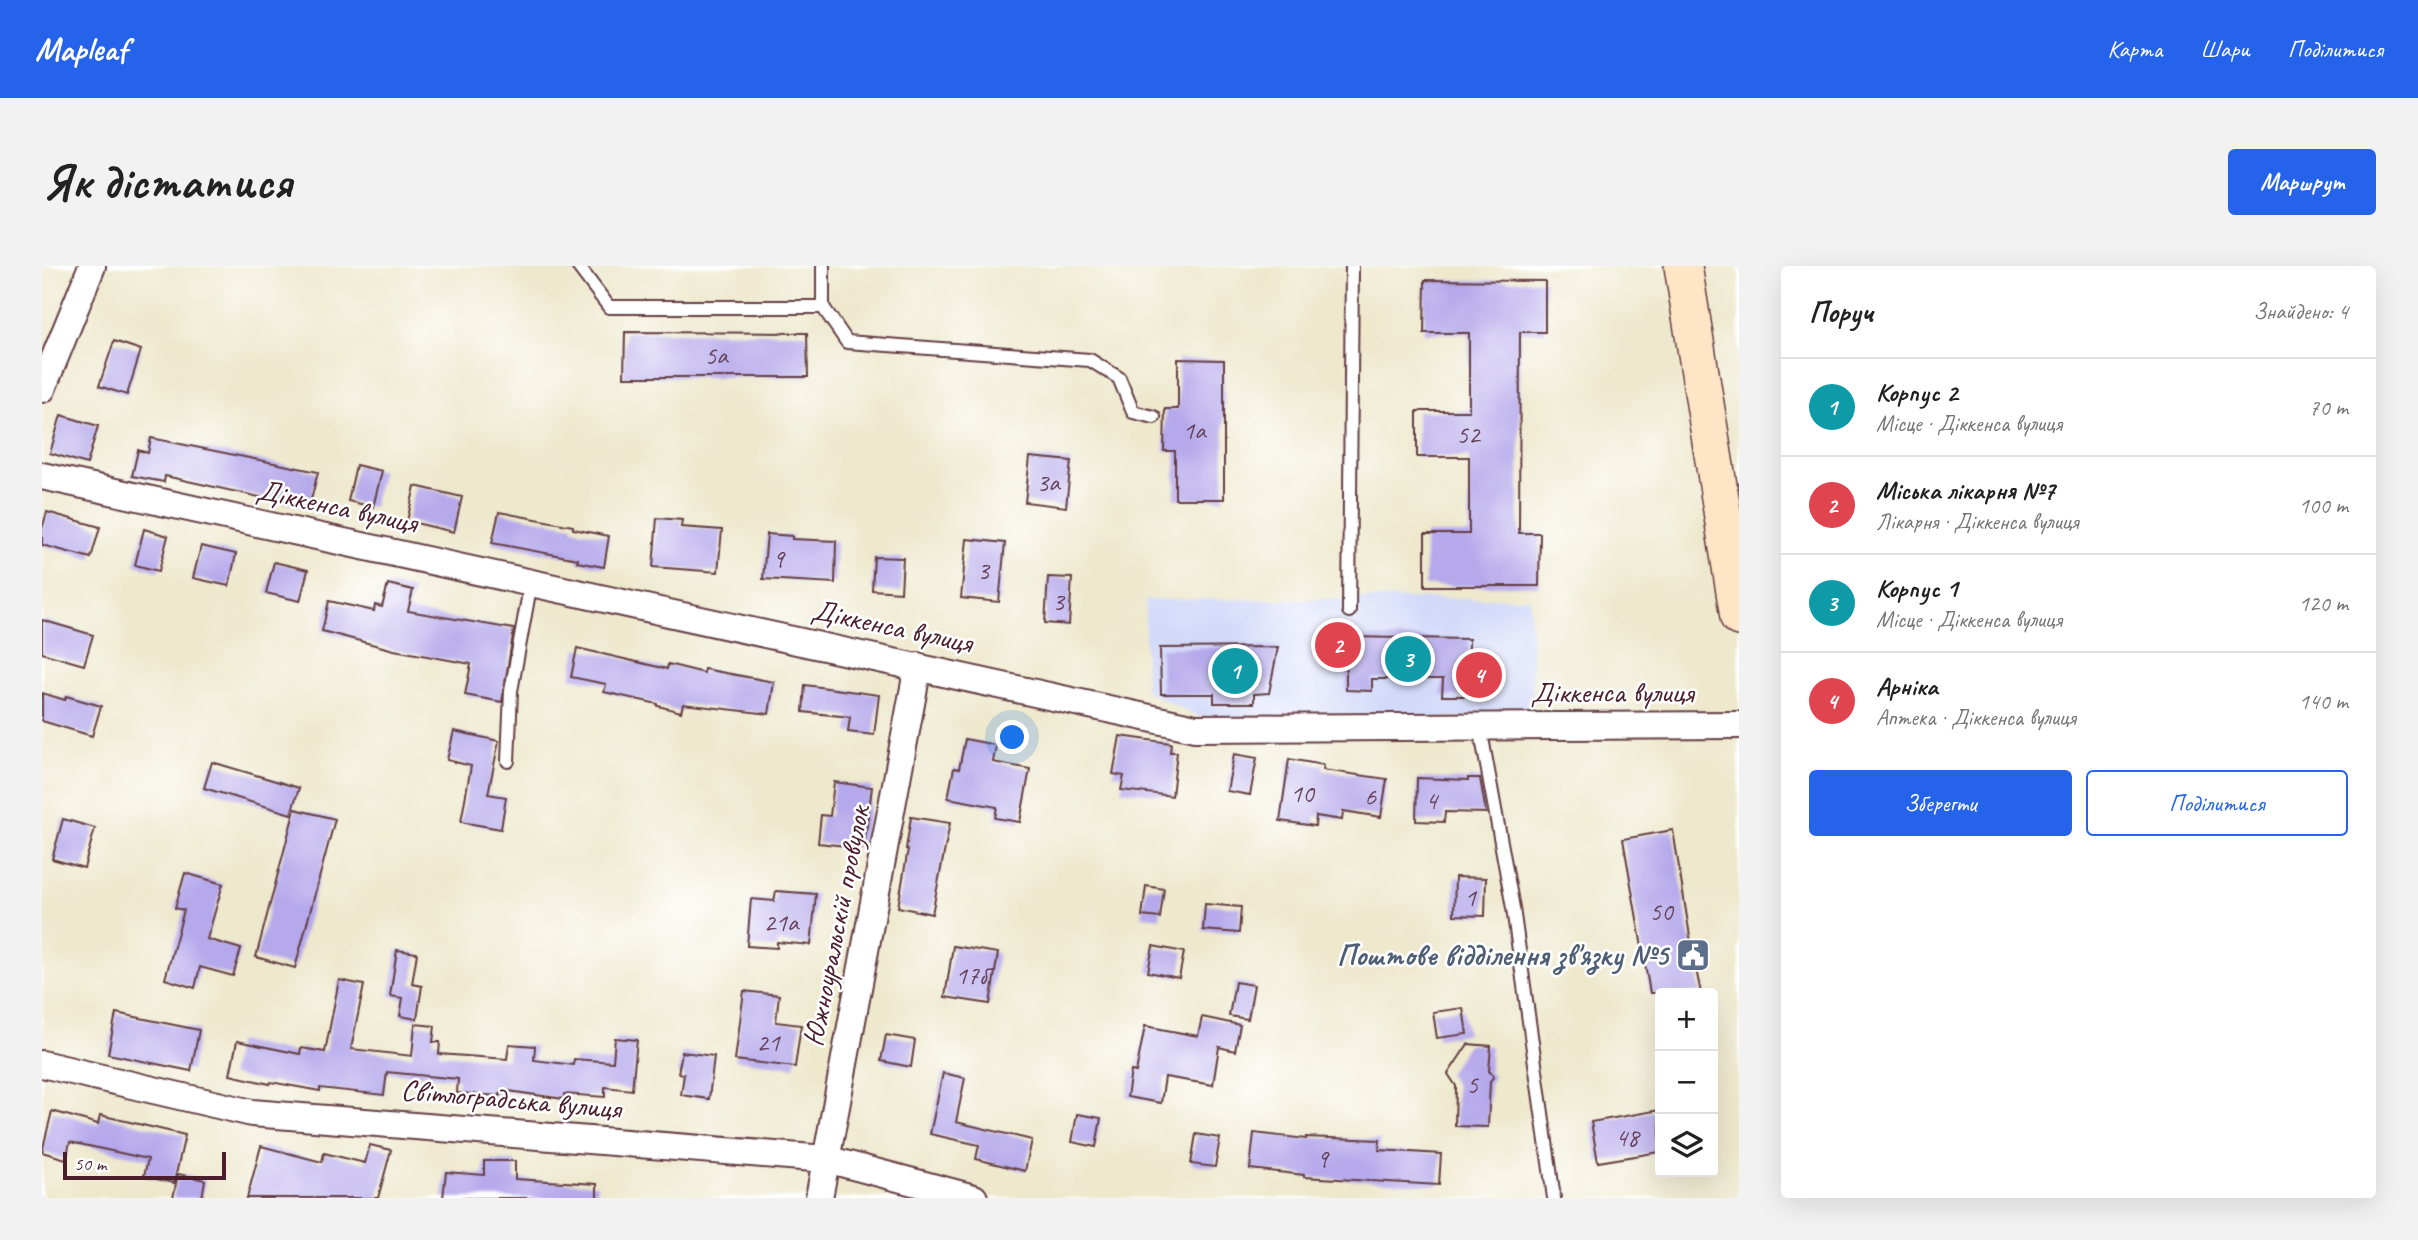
<!DOCTYPE html>
<html lang="uk">
<head>
<meta charset="utf-8">
<style>
  :root { --surface:#fff; --page:#f2f2f2; --text:#222; --muted:#767676; --line:#e0e0e0; --accent:#2563eb }
  body { margin:0; font-family:Caveat,sans-serif; background:var(--page); color:var(--text) }
  .controls { position:absolute; right:21px; bottom:21px; display:grid; overflow:hidden; border-radius:7px; box-shadow:0 7px 28px #0002 }
  .controls button { width:63px; height:63px; display:grid; place-items:center; padding:0; border:0; border-bottom:2px solid var(--line); background:var(--surface); color:var(--text); font:35px sans-serif }
  .scale { position:absolute; left:21px; bottom:18px; width:163px; box-sizing:border-box; padding-left:7px; border:4px solid #4a1f2b; border-top:0; font-size:19px; line-height:24px; white-space:nowrap; color:#4a1f2b; -webkit-text-stroke:5px #fff; paint-order:stroke }
  .you { position:absolute; left:971px; top:472px; width:24px; height:24px; margin:-18px; border:5px solid #fff; border-radius:50%; background:#1a73e8; box-shadow:0 0 0 10px #1a73e833 }
  .badge { display:grid; place-items:center; width:46px; height:46px; border-radius:50%; background:var(--accent); color:#fff; font-size:23px; font-weight:700 }
  .pin { position:absolute; translate:-50% -50%; border:4px solid #fff; box-shadow:0 2px 7px #0006 }
  .list { margin:0; padding:0; list-style:none }
  h2 { display:flex; justify-content:space-between; align-items:center; height:91px; margin:0; padding:0 28px; font-size:30px }
  h2 small { font-size:23px; font-weight:400; color:var(--muted) }
  .list li { display:grid; grid-template-columns:46px 1fr auto; gap:21px; align-items:center; box-sizing:border-box; height:98px; padding:0 28px; border-top:2px solid var(--line) }
  .list b { display:block; font-size:26px; white-space:nowrap }
  .list p { margin:0; font-size:23px; white-space:nowrap; color:var(--muted) }
  .list em { font-size:23px; font-style:normal; color:var(--muted) }
  .actions { display:flex; gap:14px; padding:21px 28px }
  .actions a { flex:1; padding:16px 0; border:2px solid var(--accent); border-radius:7px; text-align:center; font-size:24px; color:var(--accent) }
  .actions .main { background:var(--accent); color:#fff }
  .icon { flex:none; width:38px; height:38px; fill:none; stroke:currentColor; stroke-width:2; stroke-linecap:round; stroke-linejoin:round }
  .map { position:relative; flex:none; width:1697px; height:932px; overflow:hidden; border-radius:7px }
  header { display:flex; align-items:center; gap:42px; box-sizing:border-box; height:98px; padding:0 35px; background:var(--accent); color:#fff }
  header strong { font-size:33px }
  nav { display:flex; gap:38px; margin-inline-start:auto; font-size:24px }
  .intro { display:flex; align-items:center; justify-content:space-between; box-sizing:border-box; height:168px; padding:0 42px }
  h1 { margin:0; font-size:49px }
  .button { padding:18px 32px; border-radius:7px; background:var(--accent); color:#fff; font-size:24px; font-weight:700 }
  main { display:flex; gap:42px; padding:0 42px }
  aside { flex:1; background:var(--surface); border-radius:7px; box-shadow:0 7px 28px #0002 }
  .map>svg:first-child { display:block }
  .built { fill:#d2d9f9 }
  .building { fill:#b5a9eb }
  .lines { fill:none; stroke-linecap:round; stroke-linejoin:round }
  .service-casing { stroke:#633d43; stroke-width:16 }
  .minor-casing { stroke:#633d43; stroke-width:30 }
  .secondary-casing { stroke:#633d43; stroke-width:40 }
  .service { stroke:#fff; stroke-width:12 }
  .minor { stroke:#fff; stroke-width:26 }
  .secondary { stroke:#fde5c5; stroke-width:37 }
  .labels { text-anchor:middle; dominant-baseline:central; stroke-width:5; stroke-linejoin:round; paint-order:stroke }
  .number-label { font-size:26px; fill:#65425b }
  .street-label { font-size:30px; fill:#4a1f2b; stroke:#fff }
  .service-label { font-size:30px; font-weight:bold; fill:#4e5e75; stroke:#fff; text-anchor:end }
</style>
</head>
<body>
<header>
<strong>Mapleaf</strong>
<nav><a>Карта</a><a>Шари</a><a>Поділитися</a></nav>
</header>
<div class="intro"><h1>Як дістатися</h1><a class="button">Маршрут</a></div>
<main>
<div class="map">
<svg width="1697" height="932" viewBox="0 0 1697 932">
  <rect width="100%" height="100%" fill="#fff"/>
  <filter id="ink" filterUnits="userSpaceOnUse"><feTurbulence type="fractalNoise" baseFrequency=".0143" numOctaves="2"/><feDisplacementMap in="SourceGraphic" scale="14" xChannelSelector="R" yChannelSelector="G"/><feConvolveMatrix kernelMatrix="1 2 1 2 8 2 1 2 1" color-interpolation-filters="sRGB"/></filter>
  <filter id="wash" filterUnits="userSpaceOnUse"><feTurbulence type="fractalNoise" baseFrequency=".00686" numOctaves="4" result="noise"/><feDisplacementMap in="SourceGraphic" scale="28" xChannelSelector="R" yChannelSelector="G"/><feGaussianBlur stdDeviation="1.57" result="paint"/><feColorMatrix in="noise" values="0 0 0 0 0 0 0 0 0 0 0 0 0 0 0 0 0 1.4 0 .05"/><feComposite in="paint" operator="in"/></filter>
  <g filter="url(#wash)">
    <rect width="100%" height="100%" fill="#eee8cc"/>
    <path class="built" d="M 1488,332 L 1492,452 L 1156,451 L 1103,424 L 1103,334 Z"/>
    <g id="blocks">
      <path class="building" d="M 1383,14 L 1503,15 L 1503,66 L 1478,66 L 1477,267 L 1498,267 L 1497,320 L 1383,320 L 1383,268 L 1427,268 L 1427,191 L 1375,191 L 1375,145 L 1427,145 L 1427,67 L 1382,67 Z
        M 583,66 L 765,67 L 766,111 L 582,111 Z
        M 72,75 L 99,84 L 85,129 L 57,120 Z
        M 1136,93 L 1182,94 L 1182,233 L 1133,233 L 1133,185 L 1122,185 L 1123,143 L 1136,143 Z
        M 19,149 L 56,160 L 45,198 L 8,187 Z
        M 109,172 L 276,206 L 267,242 L 123,210 L 122,216 L 90,210 L 96,184 L 106,187 Z
        M 988,191 L 1029,195 L 1024,241 L 983,236 Z
        M 314,199 L 340,205 L 331,241 L 306,235 Z
        M 373,220 L 420,231 L 412,266 L 365,255 Z
        M 5,246 L 58,261 L 49,292 L 0,279 L 0,263 Z
        M 457,246 L 531,260 L 531,263 L 567,270 L 562,301 L 535,296 L 536,293 L 450,277 Z
        M 615,252 L 640,254 L 639,261 L 680,264 L 676,306 L 611,301 Z
        M 102,263 L 126,270 L 117,305 L 93,299 Z
        M 725,268 L 750,270 L 750,273 L 794,275 L 793,317 L 721,313 Z
        M 925,273 L 963,277 L 957,336 L 919,332 Z
        M 159,280 L 194,288 L 187,320 L 151,312 Z
        M 832,291 L 861,292 L 859,326 L 830,324 Z
        M 232,296 L 266,304 L 258,335 L 224,327 Z
        M 1006,311 L 1030,312 L 1027,359 L 1003,357 Z
        M 346,318 L 371,324 L 366,345 L 472,363 L 460,436 L 423,429 L 429,398 L 352,384 L 280,365 L 287,335 L 332,345 L 333,339 L 340,341 Z
        M 0,354 L 51,369 L 42,399 L 0,387 Z
        M 1304,371 L 1427,373 L 1427,430 L 1400,430 L 1401,413 L 1330,413 L 1330,425 L 1304,424 Z
        M 1236,381 L 1227,427 L 1212,428 L 1212,437 L 1172,437 L 1172,428 L 1119,428 L 1118,382 Z
        M 535,382 L 625,403 L 626,398 L 662,407 L 662,403 L 732,416 L 727,448 L 641,438 L 639,446 L 616,440 L 616,438 L 562,426 L 564,418 L 529,411 Z
        M 763,419 L 837,429 L 832,469 L 806,466 L 808,451 L 761,446 Z
        M 0,427 L 23,434 L 24,430 L 59,440 L 50,470 L 0,455 Z
        M 412,465 L 457,475 L 446,528 L 464,531 L 459,563 L 419,556 L 429,500 L 405,494 Z
        M 1078,470 L 1129,477 L 1128,486 L 1135,486 L 1130,530 L 1079,524 L 1082,510 L 1071,508 Z
        M 923,473 L 954,479 L 951,496 L 988,503 L 978,556 L 953,552 L 955,541 L 906,532 L 912,502 L 917,503 Z
        M 1192,488 L 1215,492 L 1208,529 L 1185,525 Z
        M 1247,493 L 1282,499 L 1281,504 L 1345,513 L 1339,551 L 1301,545 L 1300,554 L 1274,550 L 1273,560 L 1238,555 Z
        M 170,496 L 257,522 L 249,548 L 162,522 Z
        M 1375,512 L 1426,514 L 1426,512 L 1438,512 L 1444,547 L 1403,546 L 1402,556 L 1374,555 Z
        M 792,516 L 830,521 L 822,582 L 776,577 L 779,549 L 788,550 Z
        M 253,543 L 293,553 L 253,702 L 214,691 Z
        M 869,551 L 908,557 L 890,648 L 856,641 L 866,583 L 864,583 Z
        M 21,553 L 53,562 L 42,602 L 10,593 Z
        M 1631,564 L 1651,689 L 1659,727 L 1608,727 L 1581,573 Z
        M 143,607 L 181,618 L 165,673 L 199,683 L 191,710 L 158,701 L 153,722 L 123,713 L 142,644 L 133,642 Z
        M 1413,611 L 1444,612 L 1443,650 L 1412,649 Z
        M 1104,620 L 1122,623 L 1118,652 L 1100,650 Z
        M 734,625 L 774,628 L 769,679 L 735,676 L 735,682 L 705,680 L 709,633 L 732,635 Z
        M 1163,638 L 1199,641 L 1197,667 L 1161,664 Z
        M 911,680 L 956,687 L 948,738 L 903,731 Z
        M 1111,680 L 1142,686 L 1137,712 L 1106,706 Z
        M 355,684 L 375,687 L 370,718 L 380,720 L 375,753 L 358,750 L 361,732 L 348,730 Z
        M 297,714 L 322,719 L 309,783 L 370,790 L 373,758 L 393,760 L 391,776 L 398,776 L 397,788 L 465,793 L 467,778 L 493,780 L 492,794 L 531,799 L 532,793 L 571,796 L 573,772 L 595,774 L 590,824 L 563,821 L 563,831 L 522,828 L 522,833 L 459,824 L 458,830 L 415,827 L 416,813 L 345,806 L 342,829 L 278,822 L 278,825 L 229,816 L 228,818 L 188,809 L 195,775 L 258,788 L 259,782 L 283,786 Z
        M 1193,716 L 1212,719 L 1206,753 L 1187,750 Z
        M 702,725 L 737,729 L 734,756 L 759,759 L 753,801 L 693,794 Z
        M 1421,742 L 1425,768 L 1395,772 L 1391,746 Z
        M 74,747 L 157,764 L 149,805 L 66,788 Z
        M 1160,751 L 1198,759 L 1193,785 L 1177,781 L 1171,819 L 1123,811 L 1119,837 L 1085,831 L 1089,805 L 1094,806 L 1103,760 L 1156,770 Z
        M 844,769 L 873,774 L 869,801 L 839,795 Z
        M 1426,778 L 1449,780 L 1447,805 L 1452,810 L 1448,815 L 1446,861 L 1413,860 L 1414,820 L 1406,808 Z
        M 640,786 L 672,790 L 667,833 L 639,829 L 642,808 L 636,807 Z
        M 901,807 L 923,812 L 914,856 L 990,874 L 983,905 L 934,893 L 937,879 L 888,868 Z
        M 1618,844 L 1618,886 L 1556,896 L 1549,856 Z
        M 10,845 L 56,858 L 58,849 L 143,869 L 132,917 L 102,910 L 106,893 L 28,876 L 24,893 L 0,886 Z
        M 1035,848 L 1059,852 L 1054,881 L 1030,876 Z
        M 1212,867 L 1264,873 L 1264,871 L 1338,874 L 1337,884 L 1399,888 L 1397,919 L 1262,911 L 1262,909 L 1208,903 Z
        M 1154,868 L 1178,872 L 1173,901 L 1149,898 Z
        M 328,879 L 349,884 L 336,932 L 205,932 L 219,880 L 280,896 L 282,887 L 323,897 Z
        M 442,895 L 473,895 L 473,913 L 555,918 L 555,932 L 401,932 L 404,906 L 442,909 Z
        M 136,908 L 163,914 L 160,932 L 131,932 Z"/>
    </g>
  </g>
  <g filter="url(#ink)">
    <use href="#blocks" fill-opacity="0" stroke="#633d43" stroke-width="2"/>
    <g class="lines">
      <g class="service-casing">
        <path id="service" d="M 536,0 L 567,41 L 781,41
          M 781,0 L 781,41 L 805,76 L 1048,94 L 1077,112 L 1091,146 L 1112,151
          M 1307,345 L 1310,0
          M 1438,461 L 1471,642 L 1512,932
          M 466,495 L 469,425 L 489,316"/>
      </g>
      <g class="minor-casing">
        <path id="minor" d="M 0,123 L 50,0
          M 0,210 L 1153,462 L 1697,459
          M 0,798 L 210,847 L 784,893 L 932,932
          M 777,932 L 876,400"/>
      </g>
      <g class="secondary-casing">
        <path id="secondary" d="M 1641,0 L 1697,351"/>
      </g>
      <use href="#service" class="service"/>
      <use href="#minor" class="minor"/>
      <use href="#secondary" class="secondary"/>
    </g>
  </g>
  <defs>
    <g id="civic-square" transform="scale(1.75)"><rect x="-9" y="-9" width="18" height="18" rx="4" fill="#5c6f8a" stroke="#fff"/><path d="M-.6-6.5H3V-4.5H.6V-3L4-1V1h2V6H-6V1h2V-1L-.6-3ZM-1.2 2.5V6h2.4V2.5Z" fill="#fff"/></g>
  </defs>
  <g fill-rule="evenodd">
    <use href="#civic-square" x="1651" y="689"/>
  </g>
  <g class="labels">
    <g class="number-label">
      <text x="674" y="89">5а</text>
      <text x="1152" y="164">1а</text>
      <text x="1426" y="168">52</text>
      <text x="1006" y="216">3а</text>
      <text x="736" y="292">9</text>
      <text x="941" y="304">3</text>
      <text x="1016" y="335">3</text>
      <text x="1260" y="527">10</text>
      <text x="1328" y="530">6</text>
      <text x="1389" y="534">4</text>
      <text x="1428" y="631">1</text>
      <text x="1619" y="645">50</text>
      <text x="739" y="656">21а</text>
      <text x="929" y="709">17б</text>
      <text x="726" y="776">21</text>
      <text x="1430" y="818">5</text>
      <text x="1585" y="871">48</text>
      <text x="1280" y="892">9</text>
    </g>
    <g class="street-label">
      <text transform="translate(295 240) rotate(12)">Діккенса вулиця</text>
      <text transform="translate(850 360) rotate(12)">Діккенса вулиця</text>
      <text x="1570" y="426">Діккенса вулиця</text>
      <text transform="translate(794 660) rotate(-79)">Южноуральскій провулок</text>
      <text transform="translate(469 833) rotate(5)">Світлоградська вулиця</text>
    </g>
    <g class="service-label">
      <text x="1626" y="689">Поштове відділення зв'язку №5</text>
    </g>
  </g>
</svg>
<div class="controls">
<button>+</button>
<button>−</button>
<button><svg class="icon" aria-label="layers" viewBox="0 0 24 24"><path d="M12 4l9 5-9 5-9-5zM3 14l9 5 9-5"/></svg></button>
</div>
<div class="scale">50 m</div>
<div class="you"></div>
<div class="pin badge" style="left:1193px;top:405px;background:#0f9aa8">1</div>
<div class="pin badge" style="left:1296px;top:379px;background:#e0444e">2</div>
<div class="pin badge" style="left:1366px;top:393px;background:#0f9aa8">3</div>
<div class="pin badge" style="left:1437px;top:409px;background:#e0444e">4</div>
</div>
<aside>
<h2>Поруч<small>Знайдено: 4</small></h2>
<ul class="list">
<li><span class="badge" style="background:#0f9aa8">1</span><div><b>Корпус 2</b><p>Місце · Діккенса вулиця</p></div><em>70 m</em></li>
<li><span class="badge" style="background:#e0444e">2</span><div><b>Міська лікарня №7</b><p>Лікарня · Діккенса вулиця</p></div><em>100 m</em></li>
<li><span class="badge" style="background:#0f9aa8">3</span><div><b>Корпус 1</b><p>Місце · Діккенса вулиця</p></div><em>120 m</em></li>
<li><span class="badge" style="background:#e0444e">4</span><div><b>Арніка</b><p>Аптека · Діккенса вулиця</p></div><em>140 m</em></li>
</ul>
<div class="actions"><a class="main">Зберегти</a><a>Поділитися</a></div>
</aside>
</main>
</body>
</html>
